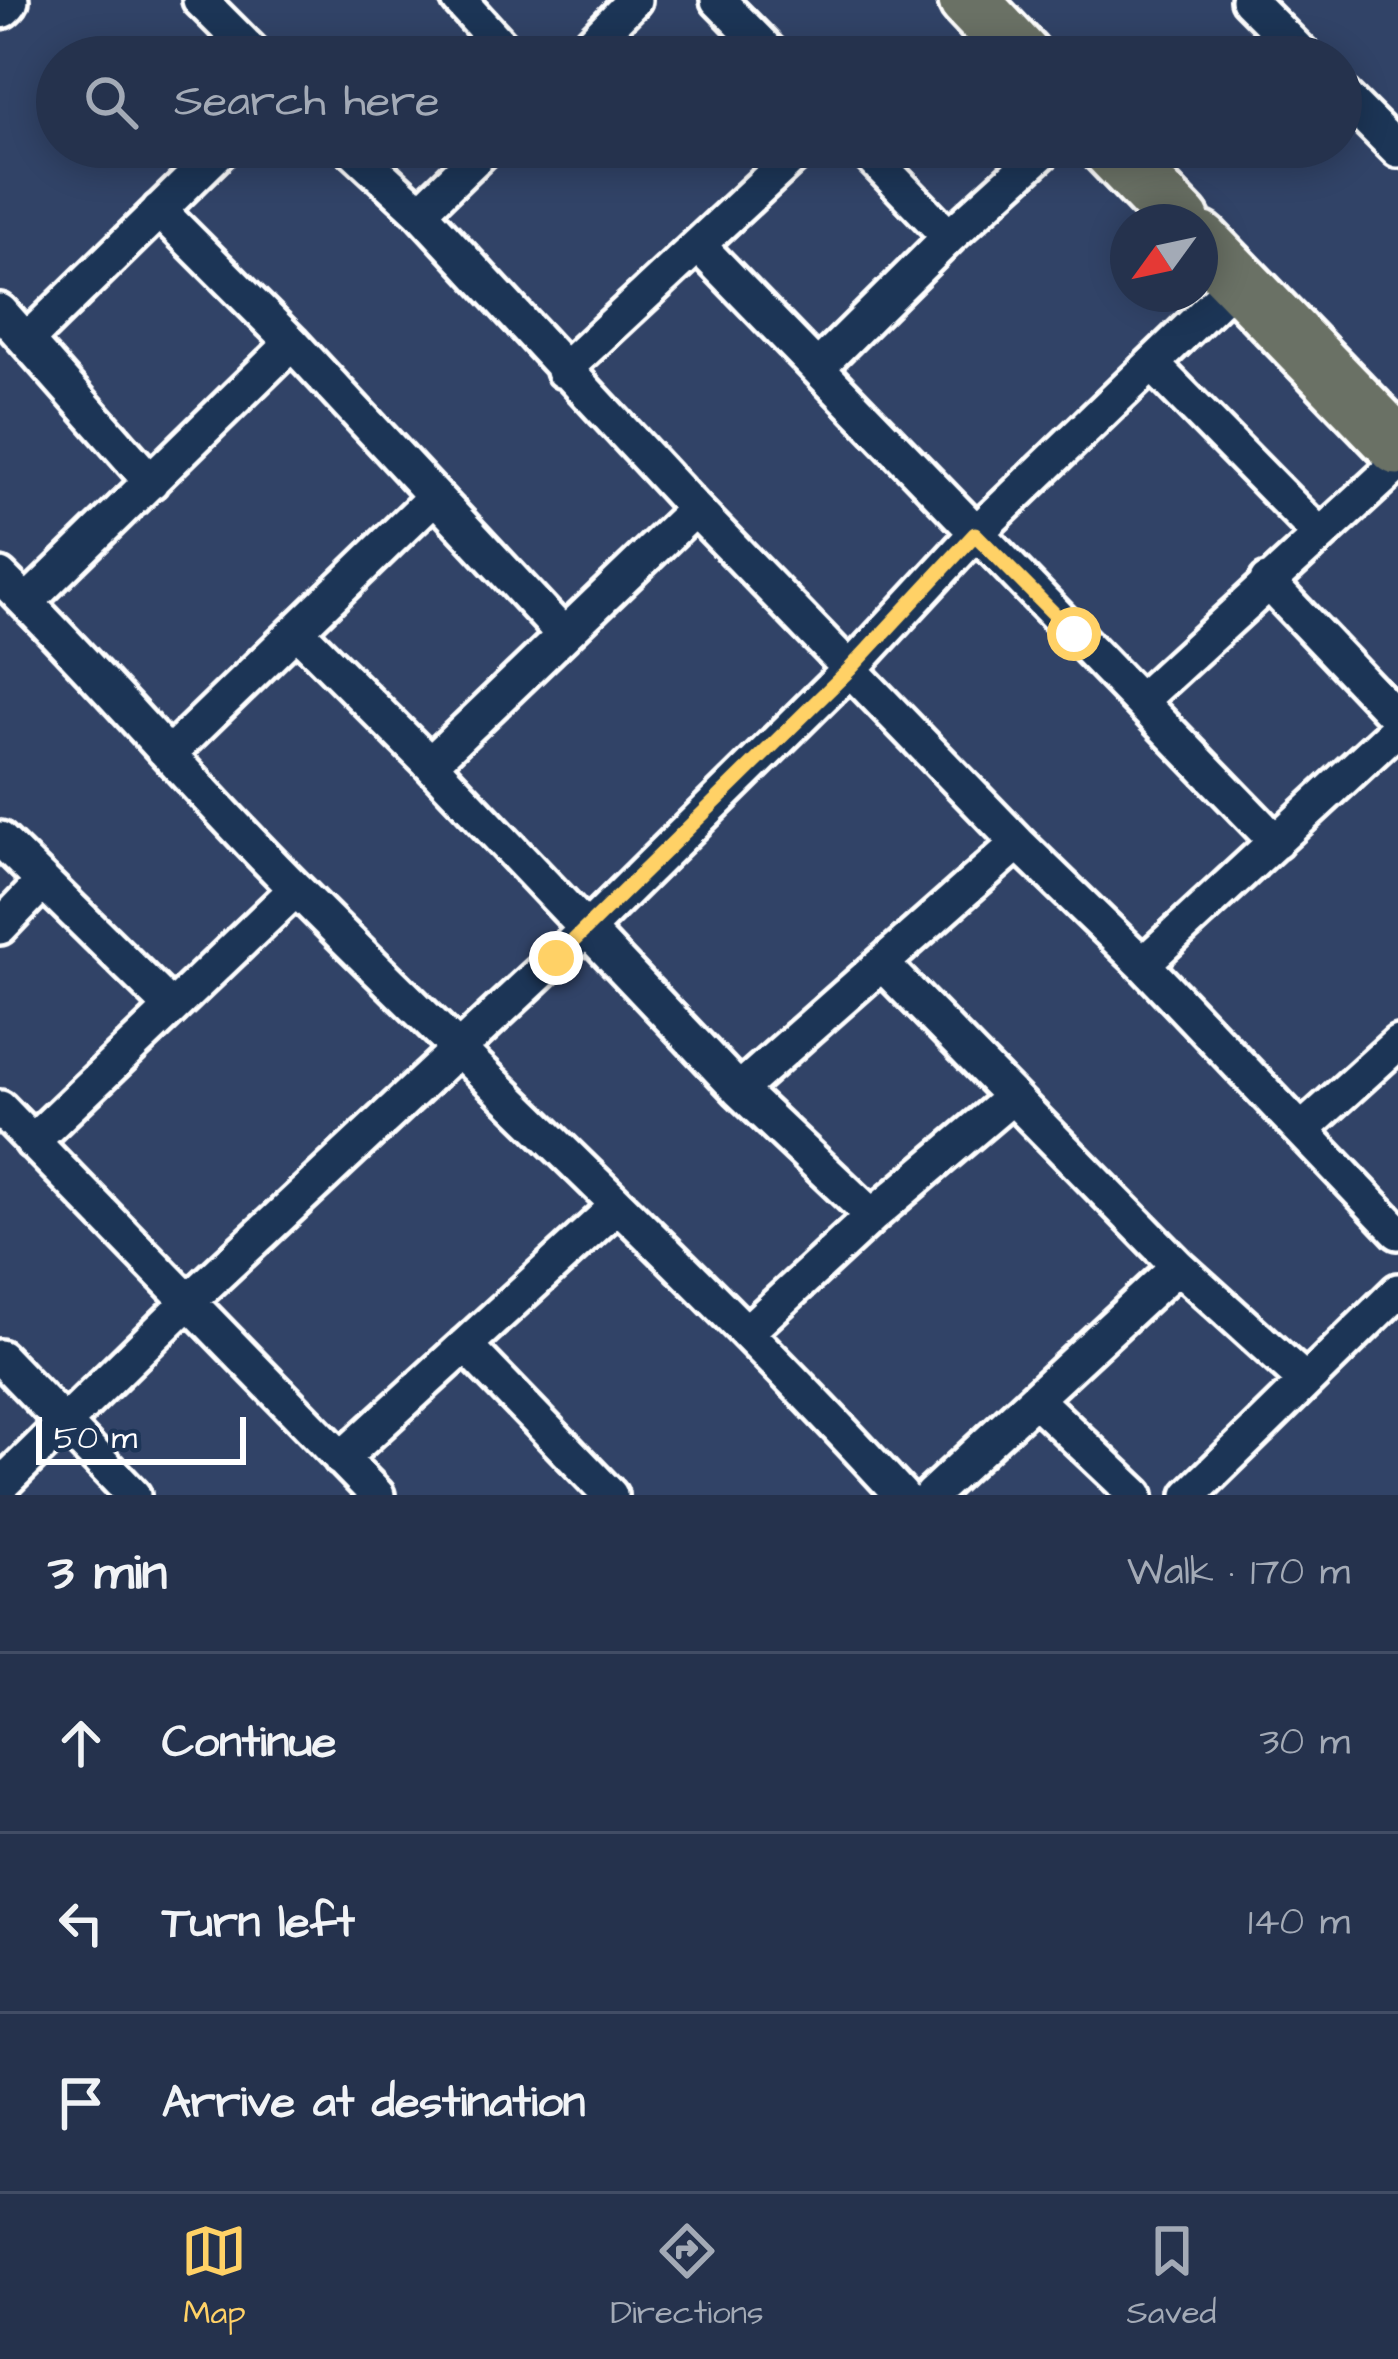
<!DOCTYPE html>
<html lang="en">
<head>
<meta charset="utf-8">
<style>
  :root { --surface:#25324d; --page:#313e57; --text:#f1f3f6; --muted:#a3aab6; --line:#424d65; --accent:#ffd166 }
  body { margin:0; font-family:"Architects Daughter",sans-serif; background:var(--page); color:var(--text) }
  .compass { position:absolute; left:1110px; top:204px; width:108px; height:108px; border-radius:50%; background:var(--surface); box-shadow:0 6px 30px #0003; rotate:237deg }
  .scale { position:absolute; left:36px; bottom:30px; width:210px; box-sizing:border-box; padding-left:12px; border:6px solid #fff; border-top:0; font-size:33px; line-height:42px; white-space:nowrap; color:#fff; -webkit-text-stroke:9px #1d3557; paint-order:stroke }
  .stop { position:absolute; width:36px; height:36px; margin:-27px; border:9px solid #ffd166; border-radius:50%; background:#fff }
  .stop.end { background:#ffd166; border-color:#fff; box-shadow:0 3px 12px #0008 }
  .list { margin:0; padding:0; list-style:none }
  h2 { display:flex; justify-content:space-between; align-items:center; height:156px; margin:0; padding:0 48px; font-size:51px }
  h2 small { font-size:39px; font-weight:400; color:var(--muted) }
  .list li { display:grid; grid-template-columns:78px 1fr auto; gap:36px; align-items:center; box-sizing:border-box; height:180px; padding:0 48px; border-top:3px solid var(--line) }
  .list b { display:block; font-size:45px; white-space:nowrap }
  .list em { font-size:39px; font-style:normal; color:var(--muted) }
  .icon { flex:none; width:66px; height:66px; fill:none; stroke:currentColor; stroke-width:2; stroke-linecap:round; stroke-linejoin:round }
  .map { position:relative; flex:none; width:1398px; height:1495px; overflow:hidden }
  .search { position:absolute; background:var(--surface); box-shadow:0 6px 30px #0003; left:36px; right:36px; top:36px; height:132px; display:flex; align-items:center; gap:30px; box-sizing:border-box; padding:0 42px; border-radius:66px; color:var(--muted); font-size:45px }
  .sheet { height:696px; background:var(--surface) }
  nav { display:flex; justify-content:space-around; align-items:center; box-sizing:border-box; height:168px; border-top:3px solid var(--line); background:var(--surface); font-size:33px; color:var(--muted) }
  nav a { display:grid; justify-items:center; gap:6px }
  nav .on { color:var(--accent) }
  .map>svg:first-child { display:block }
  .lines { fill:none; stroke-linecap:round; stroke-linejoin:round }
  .street-casing { stroke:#fff; stroke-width:42 }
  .secondary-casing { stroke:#fff; stroke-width:54 }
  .highway-casing { stroke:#fff; stroke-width:66 }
  .street { stroke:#1d3557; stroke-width:33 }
  .secondary { stroke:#1d3557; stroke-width:45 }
  .highway { stroke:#6b7165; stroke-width:57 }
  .route { stroke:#ffd166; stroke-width:15 }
</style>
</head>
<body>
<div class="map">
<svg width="1398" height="1495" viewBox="0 0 1398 1495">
  <rect width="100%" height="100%" fill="#314367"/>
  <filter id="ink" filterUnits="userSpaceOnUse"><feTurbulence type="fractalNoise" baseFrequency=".00833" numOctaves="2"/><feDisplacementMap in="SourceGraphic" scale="24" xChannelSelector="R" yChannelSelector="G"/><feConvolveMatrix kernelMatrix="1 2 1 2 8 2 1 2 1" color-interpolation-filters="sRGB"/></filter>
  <g filter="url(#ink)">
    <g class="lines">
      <g class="street-casing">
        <path id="street" d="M 200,0 L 257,57
          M 459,0 L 511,57
          M 718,0 L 774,57
          M 1248,0 L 1305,57
          M 578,57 L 634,0
          M 1341,93 L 1398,150
          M 350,147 L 420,212 L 695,509 L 1018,843 L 1143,964 L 1398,1232
          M 862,147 L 949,237
          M 159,210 L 292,343 L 562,633
          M 420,212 L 487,147
          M 699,246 L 1276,842
          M 0,311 L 151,482
          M 27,340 L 224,147
          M 1152,364 L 1319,534
          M 817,368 L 949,237 L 1048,147
          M 563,371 L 803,147
          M 0,576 C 103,678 196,790 299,892 C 499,1093 709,1285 901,1495
          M 1267,581 L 1398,719
          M 27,602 L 292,343
          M 298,632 L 430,764 L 739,1090 L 872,1216
          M 1140,701 L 1398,464
          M 170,753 L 434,497
          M 430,764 L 695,509
          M 0,839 L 170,1006
          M 0,927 L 43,882
          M 1143,964 L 1398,728
          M 883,965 L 1178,1266 L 1304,1380
          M 739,1090 L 1018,843
          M 0,1108 L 377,1495
          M 1302,1130 L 1398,1043
          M 32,1142 L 296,889
          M 748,1331 L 872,1216 L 1011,1098
          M 465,1345 L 610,1495
          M 0,1357 L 133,1495
          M 1036,1400 L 1136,1495
          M 341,1459 L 616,1207
          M 0,1486 L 189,1301 L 588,928 L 850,669 L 975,534 L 1238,281
          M 931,1495 L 1178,1266
          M 1190,1495 L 1398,1291"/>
      </g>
      <g class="secondary-casing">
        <path id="secondary" d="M 0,5 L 5,0"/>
      </g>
      <g class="highway-casing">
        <path id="highway" d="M 968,0 L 1022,57
          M 1109,147 L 1181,222
          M 1200,241 L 1398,446"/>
      </g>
      <use href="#street" class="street"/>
      <use href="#secondary" class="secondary"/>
      <use href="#highway" class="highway"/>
    </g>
  </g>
  <g class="lines" filter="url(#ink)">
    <path class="route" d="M 556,958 L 850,669 L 975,534 L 1074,634"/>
  </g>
</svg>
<svg class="compass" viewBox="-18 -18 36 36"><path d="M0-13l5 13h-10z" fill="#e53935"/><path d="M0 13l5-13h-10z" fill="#a3aab6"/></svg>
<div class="scale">50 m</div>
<div class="stop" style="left:1074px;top:634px"></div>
<div class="stop end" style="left:556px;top:958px"></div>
<div class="search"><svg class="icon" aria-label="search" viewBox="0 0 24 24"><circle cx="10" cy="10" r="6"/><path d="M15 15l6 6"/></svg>Search here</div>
</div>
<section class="sheet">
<h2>3 min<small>Walk · 170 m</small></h2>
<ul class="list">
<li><svg class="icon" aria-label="ahead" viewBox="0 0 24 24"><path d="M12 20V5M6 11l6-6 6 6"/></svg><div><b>Continue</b></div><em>30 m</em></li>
<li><svg class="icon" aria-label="left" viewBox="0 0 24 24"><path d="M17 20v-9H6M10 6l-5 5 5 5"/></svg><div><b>Turn left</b></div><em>140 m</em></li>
<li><svg class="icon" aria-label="arrive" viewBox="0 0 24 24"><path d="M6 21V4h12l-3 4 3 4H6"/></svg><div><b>Arrive at destination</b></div></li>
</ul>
</section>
<nav>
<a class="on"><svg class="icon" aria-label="map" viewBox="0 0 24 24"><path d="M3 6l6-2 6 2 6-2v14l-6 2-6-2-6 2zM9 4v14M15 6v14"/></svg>Map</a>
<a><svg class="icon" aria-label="directions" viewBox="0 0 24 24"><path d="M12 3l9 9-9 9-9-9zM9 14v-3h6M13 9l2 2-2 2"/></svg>Directions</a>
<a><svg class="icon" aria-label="saved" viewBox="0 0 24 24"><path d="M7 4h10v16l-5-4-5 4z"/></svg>Saved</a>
</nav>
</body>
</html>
